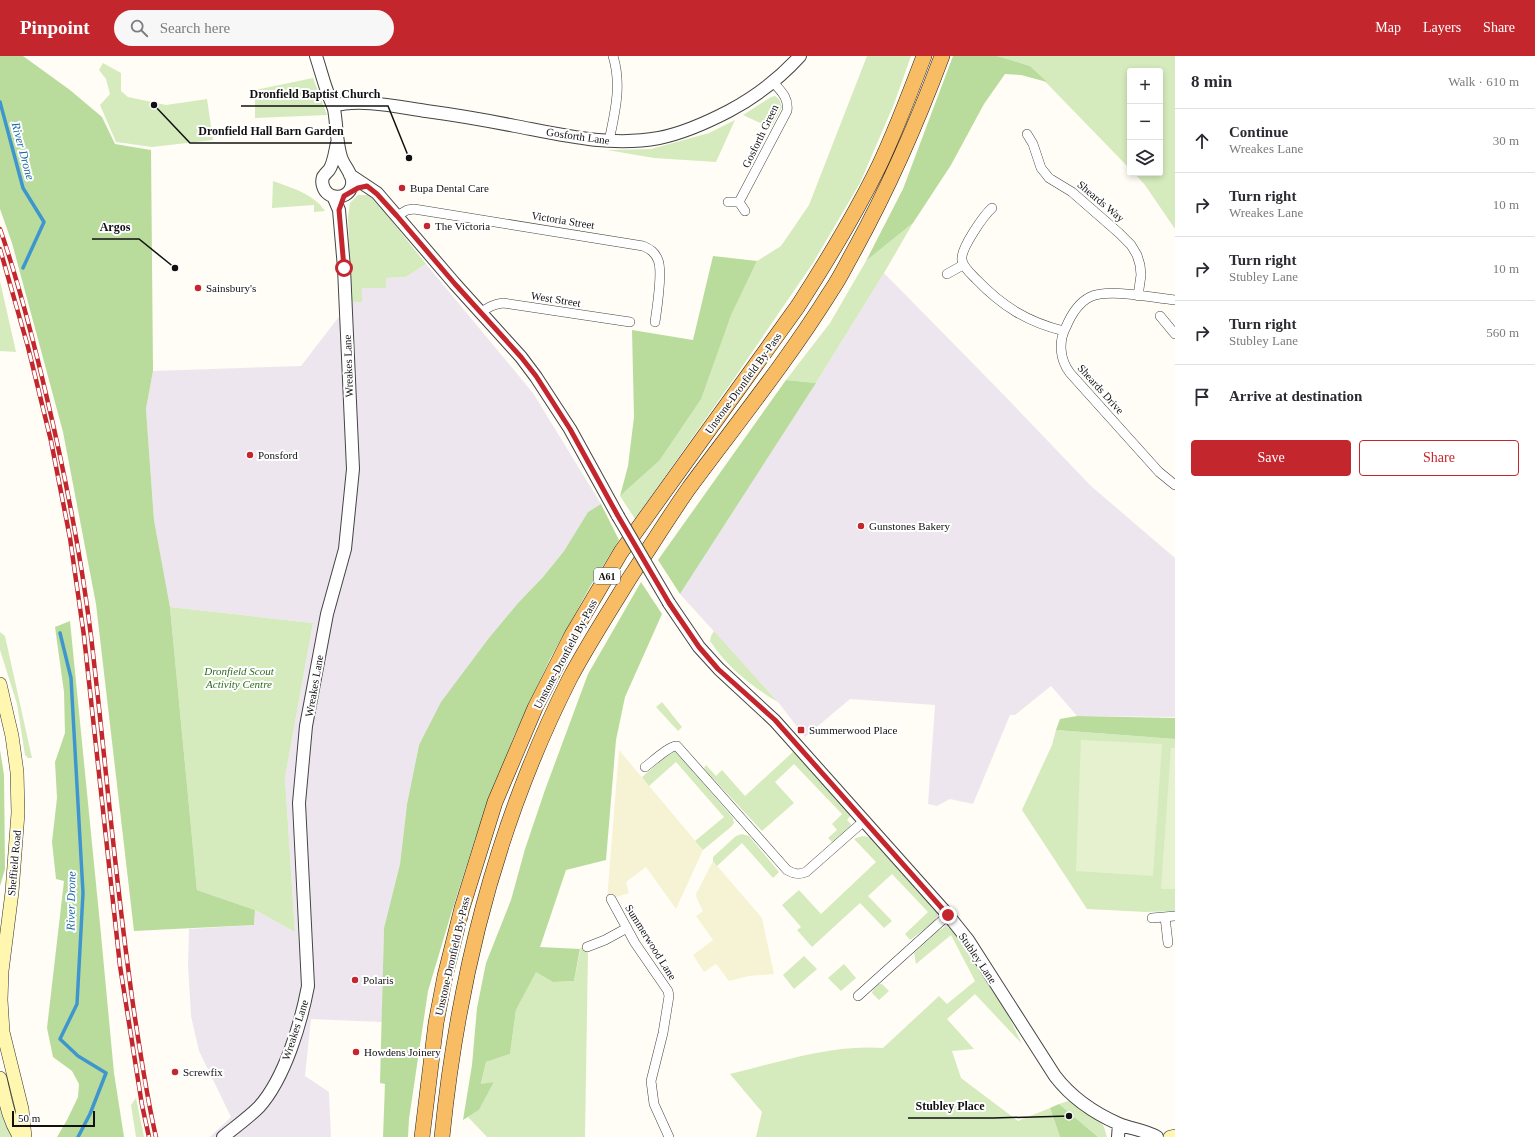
<!DOCTYPE html>
<html lang="en">
<head>
<meta charset="utf-8">
<style>
  :root { --surface:#fff; --page:#f7f7f7; --text:#2b2b33; --muted:#7c7c81; --line:#e1e1e2; --accent:#c4262e }
  body { margin:0; font-family:Georgia,serif; background:var(--page); color:var(--text) }
  .controls { position:absolute; right:12px; top:12px; display:grid; overflow:hidden; border-radius:4px; box-shadow:0 2px 6px #0003 }
  .controls button { width:36px; height:36px; display:grid; place-items:center; padding:0; border:0; border-bottom:1px solid var(--line); background:var(--surface); color:var(--text); font:20px sans-serif }
  .scale { position:absolute; left:12px; bottom:10px; width:83px; box-sizing:border-box; padding-left:4px; border:2px solid #111; border-top:0; font-size:11px; line-height:14px; white-space:nowrap; color:#111; -webkit-text-stroke:3px #fff; paint-order:stroke }
  .stop { position:absolute; width:12px; height:12px; margin:-9px; border:3px solid #c4262e; border-radius:50%; background:#fff }
  .stop.end { background:#c4262e; border-color:#fff; box-shadow:0 1px 4px #0008 }
  .list { margin:0; padding:0; list-style:none }
  h2 { display:flex; justify-content:space-between; align-items:center; height:52px; margin:0; padding:0 16px; font-size:17px }
  h2 small { font-size:13px; font-weight:400; color:var(--muted) }
  .list li { display:grid; grid-template-columns:26px 1fr auto; gap:12px; align-items:center; box-sizing:border-box; height:64px; padding:0 16px; border-top:1px solid var(--line) }
  .list b { display:block; font-size:15px; white-space:nowrap }
  .list p { margin:0; font-size:13px; white-space:nowrap; color:var(--muted) }
  .list em { font-size:13px; font-style:normal; color:var(--muted) }
  .actions { display:flex; gap:8px; padding:12px 16px }
  .actions a { flex:1; padding:9px 0; border:1px solid var(--accent); border-radius:4px; text-align:center; font-size:14px; color:var(--accent) }
  .actions .main { background:var(--accent); color:#fff }
  .icon { flex:none; width:22px; height:22px; fill:none; stroke:currentColor; stroke-width:2; stroke-linecap:round; stroke-linejoin:round }
  .map { position:relative; flex:none; width:1175px; height:1081px; overflow:hidden }
  header { display:flex; align-items:center; gap:24px; box-sizing:border-box; height:56px; padding:0 20px; background:var(--accent); color:#fff }
  header strong { font-size:19px }
  nav { display:flex; gap:22px; margin-inline-start:auto; font-size:14px }
  .search { width:280px; height:36px; background:var(--page); display:flex; align-items:center; gap:10px; box-sizing:border-box; padding:0 14px; border-radius:22px; color:var(--muted); font-size:15px }
  main { display:flex }
  aside { flex:1; background:var(--surface) }
  .map>svg:first-child { display:block }
  .industrial { fill:#eee6ef }
  .farmland { fill:#f6f3d4 }
  .green { fill:#d5ebbd }
  .forest { fill:#b9dc9c }
  .pitch { fill:#e6f2cf }
  .lines { fill:none; stroke-linecap:round; stroke-linejoin:round }
  .stream { stroke:#3f96cf; stroke-width:3.5 }
  .minor-casing { stroke:#444; stroke-width:10 }
  .tertiary-casing { stroke:#444; stroke-width:14 }
  .secondary-casing { stroke:#333; stroke-width:14 }
  .trunk-casing { stroke:#222; stroke-width:16 }
  .minor { stroke:#fff; stroke-width:9 }
  .tertiary { stroke:#fff; stroke-width:12 }
  .secondary { stroke:#fff6b0; stroke-width:13 }
  .trunk { stroke:#f7bc64; stroke-width:15 }
  .rail-casing { stroke:#c4262e; stroke-width:4.5 }
  .rail { stroke:#fff; stroke-width:3; stroke-dasharray:9; stroke-linecap:butt }
  .tertiary-bridge-casing { stroke:#444; stroke-width:14; stroke-linecap:butt }
  .tertiary-bridge { stroke:#fff; stroke-width:12 }
  .route { stroke:#c4262e; stroke-width:5 }
  .poi-dot { fill:#c4262e; stroke:#fff; stroke-width:1.5 }
  .labels { text-anchor:middle; dominant-baseline:central; stroke-width:4; stroke-linejoin:round; paint-order:stroke }
  .shield { fill:#fff; stroke:#585858; stroke-width:1 }
  .shield-label { font-size:10px; font-weight:bold; fill:#111 }
  .street-label { font-size:11px; fill:#111; stroke:#fff }
  .poi-label { font-size:11px; fill:#111; stroke:#fff; text-anchor:start }
  .park-label { font-size:11px; font-style:italic; fill:#2f6b1f; stroke:#fff }
  .water-label { font-size:12px; font-style:italic; fill:#1768a6; stroke:#fff }
  .leader { fill:none; stroke:#111; stroke-width:1.5 }
  .callout-dot { fill:#111; stroke:#fff; stroke-width:1.5 }
  .callout-label { font-size:12px; text-anchor:middle; font-weight:bold; fill:#111; stroke:#fff; stroke-width:4; stroke-linejoin:round; paint-order:stroke }
</style>
</head>
<body>
<header>
<strong>Pinpoint</strong>
<div class="search"><svg class="icon" aria-label="search" viewBox="0 0 24 24"><circle cx="10" cy="10" r="6"/><path d="M15 15l6 6"/></svg>Search here</div>
<nav><a>Map</a><a>Layers</a><a>Share</a></nav>
</header>
<main>
<div class="map">
<svg width="1175" height="1081" viewBox="0 0 1175 1081">
  <rect width="100%" height="100%" fill="#fffdf5"/>
  <path class="industrial" d="M 426,208 L 533,337 L 601,448 L 588,456 L 564,495 L 543,521 L 519,546 L 419,689 L 407,748 L 400,808 L 384,872 L 382,966 L 311,963 L 305,1020 L 329,1036 L 331,1081 L 210,1081 L 231,1061 L 199,995 L 191,960 L 188,909 L 189,873 L 254,869 L 255,854 L 295,876 L 285,722 L 313,567 L 170,551 L 154,464 L 146,353 L 153,315 L 301,310 L 361,232 L 385,232 L 386,222 L 406,221 Z
    M 884,217 L 998,333 L 1091,430 L 1175,502 L 1175,661 L 1077,660 L 1051,630 L 1015,659 L 1010,659 L 973,748 L 950,743 L 937,750 L 928,748 L 935,649 L 850,643 L 805,681 L 778,646 L 680,538 L 816,327 Z"/>
  <path class="farmland" d="M 619,694 L 703,794 L 676,853 L 646,811 L 626,826 L 629,837 L 607,844 Z
    M 713,805 L 762,862 L 774,918 L 749,920 L 729,925 L 716,908 L 704,916 L 693,899 L 713,884 L 696,860 L 703,855 L 697,843 L 696,838 Z"/>
  <path class="green" d="M 867,0 L 911,0 L 894,48 L 860,127 L 813,207 L 733,324 L 635,463 L 620,440 L 659,405 L 757,205 L 781,190 L 809,149 Z
    M 997,0 L 1175,0 L 1175,173 L 1145,129 L 1134,117 L 1160,117 L 1160,15 L 1130,15 L 1130,113 L 1030,10 Z
    M 103,7 L 121,17 L 121,35 L 128,41 L 166,49 L 207,43 L 213,84 L 152,91 L 116,86 L 100,49 L 110,38 L 106,23 L 99,14 Z
    M 313,22 L 327,59 L 255,62 L 255,34 Z
    M 775,40 L 779,43 L 782,51 L 771,72 L 743,59 L 771,41 Z
    M 735,64 L 716,106 L 654,102 L 607,94 L 651,93 L 709,77 Z
    M 273,125 C 292,132 314,138 325,155 L 314,156 L 314,149 L 272,152 Z
    M 358,139 L 368,139 L 376,145 L 426,208 L 406,221 L 386,222 L 386,232 L 362,232 L 362,246 L 351,246 L 348,161 L 350,147 Z
    M 913,167 L 884,217 L 816,327 L 786,324 L 830,267 L 866,205 Z
    M 0,225 L 16,296 L 0,295 Z
    M 170,551 L 313,567 L 285,722 L 295,876 L 255,854 L 197,834 Z
    M 714,575 L 778,646 C 752,631 727,611 710,585 L 711,580 Z
    M 0,576 L 5,580 L 32,702 L 28,702 L 25,699 L 17,648 L 0,594 Z
    M 662,646 L 682,671 L 678,675 L 656,651 Z
    M 1056,674 L 1175,683 L 1175,855 L 1146,856 L 1087,853 L 1022,754 L 1052,689 Z
    M 672,695 L 676,696 L 733,762 L 734,767 L 732,770 L 703,794 L 695,785 L 724,761 L 676,706 L 649,730 L 642,721 Z
    M 794,695 L 851,759 L 847,764 L 851,768 L 850,772 L 832,786 L 828,782 L 837,774 L 832,768 L 842,758 L 794,708 L 775,726 L 794,747 L 762,775 L 707,716 L 704,712 L 706,709 L 716,720 L 722,714 L 745,740 Z
    M 742,778 L 749,780 L 779,816 L 773,822 L 742,787 L 717,810 L 713,805 L 713,801 L 736,780 Z
    M 862,780 L 869,781 L 877,786 L 937,854 L 937,860 L 934,866 L 910,884 L 905,878 L 928,856 L 892,818 L 868,840 L 892,865 L 884,872 L 860,847 L 812,891 L 797,874 L 801,871 L 782,849 L 799,834 L 821,858 L 876,806 L 854,783 Z
    M 945,871 L 952,873 L 1008,959 L 1022,988 L 975,938 L 947,963 L 974,993 L 952,995 L 961,1022 L 1018,1065 L 1050,1052 L 1060,1081 L 756,1081 L 762,1056 L 730,1018 C 780,1006 831,988 883,992 L 939,940 L 947,948 L 975,925 L 951,879 L 916,908 L 914,897 L 939,874 Z
    M 581,891 L 588,895 L 585,1081 L 487,1081 L 468,1061 L 479,1054 L 494,1026 L 481,1029 L 486,1006 L 510,998 L 516,954 L 536,915 L 553,926 L 574,925 Z
    M 804,900 L 817,913 L 794,933 L 783,919 Z
    M 844,908 L 856,922 L 841,935 L 828,922 Z
    M 879,928 L 882,928 L 889,935 L 879,944 L 872,937 L 873,934 Z
    M 0,1041 L 15,1081 L 0,1081 Z
    M 136,1042 L 144,1081 L 136,1081 L 131,1049 Z
    M 1068,1045 L 1101,1066 L 1104,1071 L 1107,1081 L 1098,1081 L 1059,1048 Z"/>
  <path class="forest" d="M 0,0 L 23,0 L 70,34 L 102,61 L 115,88 L 151,94 L 153,315 L 146,353 L 154,464 L 170,551 L 197,834 L 255,854 L 254,869 L 134,875 L 96,548 L 63,376 L 12,187 L 0,153 Z
    M 953,0 L 997,0 L 1030,10 L 1047,26 L 1021,19 L 1005,18 L 984,48 L 951,109 L 913,167 L 866,205 L 903,133 Z
    M 713,200 L 757,205 L 731,259 L 701,343 L 659,405 L 620,440 L 628,410 L 634,361 L 632,274 L 693,284 Z
    M 786,324 L 816,327 L 680,538 L 658,504 Z
    M 601,448 L 619,484 L 591,529 L 550,603 L 514,680 L 476,780 L 451,858 L 428,935 L 409,1063 L 408,1081 L 383,1081 L 385,1028 L 380,1027 L 384,872 L 400,808 L 407,748 L 419,689 L 441,646 L 489,582 L 519,546 L 543,521 L 564,495 L 588,456 Z
    M 641,526 L 662,558 L 625,641 L 616,684 L 606,804 L 566,814 L 540,891 L 580,893 L 574,925 L 553,926 L 536,916 L 516,954 L 510,998 L 486,1006 L 481,1028 L 494,1026 L 479,1054 L 463,1064 L 472,1009 L 477,952 L 486,907 L 511,844 L 525,793 L 545,734 L 588,618 Z
    M 70,565 L 100,868 L 114,1017 L 124,1081 L 57,1081 L 67,1064 L 78,1041 L 79,1028 L 72,1015 L 53,1001 L 47,972 L 64,825 L 56,823 L 52,786 L 57,742 L 55,706 L 65,677 L 64,636 L 55,571 Z
    M 1077,660 L 1175,662 L 1175,683 L 1056,674 L 1060,663 Z
    M 0,694 L 4,719 L 5,813 L 0,830 Z
    M 1059,1048 L 1098,1081 L 1060,1081 L 1050,1052 Z"/>
  <path class="pitch" d="M 1081,684 L 1162,688 L 1153,820 L 1076,815 Z
    M 1171,692 L 1175,692 L 1175,833 L 1161,833 Z"/>
  <g class="lines">
    <path class="stream" d="M 0,46 L 23,132 L 44,166 L 23,212
      M 60,577 L 71,622 L 83,837 L 77,948 L 60,983 L 78,1000 L 106,1017 L 90,1058 L 78,1081"/>
    <g class="minor-casing">
      <path id="minor" d="M 1027,78 L 1033,88 L 1041,112 L 1049,122 L 1072,136 L 1119,177 L 1131,189 L 1137,199 L 1140,209 L 1141,219 L 1138,240
        M 609,85 C 615,56 622,29 613,0
        M 728,146 L 739,146 L 745,155
        M 739,146 L 787,55 C 789,42 781,35 773,26
        M 992,152 C 984,159 960,193 962,204 C 963,211 971,218 976,223 C 1002,250 1027,266 1064,275
        M 397,160 L 407,154 L 414,153 L 643,190 C 650,193 655,196 658,204 C 663,215 657,252 655,266
        M 947,218 L 963,209
        M 1175,244 C 1153,242 1109,232 1090,241 C 1078,247 1071,259 1066,271 C 1058,286 1060,304 1070,317 L 1159,416 L 1175,429
        M 481,256 C 489,251 494,248 503,247 L 630,266
        M 1160,260 L 1175,278
        M 645,711 C 652,706 670,689 677,690 L 787,814 C 794,818 799,819 806,816 L 865,764
        M 611,843 L 635,887 L 668,935 L 669,940 L 663,977 L 651,1025 L 654,1048 L 669,1081
        M 1165,861 L 1168,887
        M 1152,862 L 1175,860
        M 587,891 L 605,884 L 627,872
        M 858,940 L 948,859"/>
    </g>
    <g class="tertiary-casing">
      <path id="tertiary" d="M 316,0 C 320,12 323,24 327,35 C 329,41 332,47 334,53 C 337,69 336,85 341,101 C 344,111 356,121 351,132 C 346,144 327,144 323,130 C 322,127 322,124 323,121 C 325,118 327,116 329,114 C 334,107 335,95 337,87
        M 333,50 C 359,42 399,51 426,55 C 456,59 485,64 515,70 C 562,79 610,91 659,82 C 684,77 706,67 729,55 C 755,41 780,22 800,0
        M 350,119 L 377,137 L 455,228 L 521,301 L 536,321 L 570,373 L 618,460
        M 669,547 L 699,591 L 719,613 L 775,665 L 948,859 L 968,884 L 1055,1020 C 1071,1041 1094,1057 1119,1068 C 1131,1073 1145,1074 1157,1081
        M 223,1081 C 235,1071 248,1062 259,1051 C 285,1022 301,967 308,930 L 299,747 L 306,670 L 327,558 L 345,493 L 353,413 L 344,212 L 339,154 L 333,140
        M 1118,1081 L 1119,1068"/>
    </g>
    <g class="secondary-casing">
      <path id="secondary" d="M 0,628 L 12,680 L 17,716 L 18,757 L 12,836 L 2,915 L 1,944 L 3,976 L 22,1053 L 25,1081
        M 0,1022 C 5,1042 8,1064 20,1081
        M 1170,1081 L 1175,1080"/>
    </g>
    <g class="trunk-casing">
      <path id="trunk" d="M 422,1081 L 436,967 L 445,920 L 462,852 L 495,746 L 535,652 L 572,579 L 621,496 L 798,250 C 827,205 855,159 879,110 C 896,74 910,37 924,0
        M 442,1081 C 458,921 497,766 570,622 C 588,588 609,556 629,523 C 649,493 668,462 689,432 C 737,367 788,304 831,235 C 840,222 847,207 855,193 C 889,131 917,67 942,0"/>
    </g>
    <use href="#minor" class="minor"/>
    <use href="#tertiary" class="tertiary"/>
    <use href="#secondary" class="secondary"/>
    <use href="#trunk" class="trunk"/>
    <g class="rail-casing">
      <path id="rail" d="M 0,173 C 19,227 33,283 46,338 C 65,418 81,499 91,580 C 106,707 116,835 135,962 C 141,1002 147,1042 156,1081
        M 0,193 L 28,291 L 51,385 L 70,482 L 84,580 L 120,910 L 142,1049 L 149,1081"/>
    </g>
    <use href="#rail" class="rail"/>
    <g class="tertiary-bridge-casing">
      <path id="tertiary-bridge" d="M 618,460 L 669,547"/>
    </g>
    <use href="#tertiary-bridge" class="tertiary-bridge"/>
  </g>
  <g class="lines">
    <path class="route" d="M 344,212 L 339,154 L 344,140 L 358,132 L 367,130 L 377,138 L 397,160 L 455,228 L 521,301 L 536,320 L 570,373 L 618,460 L 669,547 L 699,591 L 718,613 L 775,664 L 948,859"/>
  </g>
  <g class="poi-dot">
    <circle cx="402" cy="132" r="4"/>
    <circle cx="427" cy="170" r="4"/>
    <circle cx="198" cy="232" r="4"/>
    <circle cx="250" cy="399" r="4"/>
    <circle cx="861" cy="470" r="4"/>
    <rect x="797" y="670" width="8" height="8" rx="2"/>
    <circle cx="355" cy="924" r="4"/>
    <circle cx="356" cy="996" r="4"/>
    <circle cx="175" cy="1016" r="4"/>
  </g>
  <g class="labels">
    <rect class="shield" x="594" y="512" width="26" height="16" rx="3"/>
    <g class="shield-label">
      <text x="607" y="520">A61</text>
    </g>
    <g class="street-label">
      <text transform="translate(578 80) rotate(8)">Gosforth Lane</text>
      <text transform="translate(760 80) rotate(-64)">Gosforth Green</text>
      <text transform="translate(1101 145) rotate(40)">Sheards Way</text>
      <text transform="translate(563 164) rotate(9)">Victoria Street</text>
      <text transform="translate(556 243) rotate(9)">West Street</text>
      <text transform="translate(348 310) rotate(-92)">Wreakes Lane</text>
      <text transform="translate(743 327) rotate(-54)">Unstone-Dronfield By-Pass</text>
      <text transform="translate(1101 333) rotate(48)">Sheards Drive</text>
      <text transform="translate(565 598) rotate(-62)">Unstone-Dronfield By-Pass</text>
      <text transform="translate(314 630) rotate(-80)">Wreakes Lane</text>
      <text transform="translate(14 807) rotate(-85)">Sheffield Road</text>
      <text transform="translate(651 886) rotate(58)">Summerwood Lane</text>
      <text transform="translate(452 900) rotate(-77)">Unstone-Dronfield By-Pass</text>
      <text transform="translate(978 902) rotate(56)">Stubley Lane</text>
      <text transform="translate(295 974) rotate(-72)">Wreakes Lane</text>
    </g>
    <g class="poi-label">
      <text x="410" y="132">Bupa Dental Care</text>
      <text x="435" y="170">The Victoria</text>
      <text x="206" y="232">Sainsbury's</text>
      <text x="258" y="399">Ponsford</text>
      <text x="869" y="470">Gunstones Bakery</text>
      <text x="809" y="674">Summerwood Place</text>
      <text x="363" y="924">Polaris</text>
      <text x="364" y="996">Howdens Joinery</text>
      <text x="183" y="1016">Screwfix</text>
    </g>
    <g class="park-label">
      <text x="239" y="615">Dronfield Scout<tspan x="239" dy="13">Activity Centre</tspan></text>
    </g>
    <g class="water-label">
      <text transform="translate(23 95) rotate(75)">River Drone</text>
      <text transform="translate(71 845) rotate(-89)">River Drone</text>
    </g>
  </g>
  <path class="leader" d="M409 102L388 50H241M154 49L190 87H352M175 212L139 183H92M1069 1060L993 1062H908"/>
  <g class="callout-dot">
    <circle cx="409" cy="102" r="4"/>
    <circle cx="154" cy="49" r="4"/>
    <circle cx="175" cy="212" r="4"/>
    <circle cx="1069" cy="1060" r="4"/>
  </g>
  <g class="callout-label">
    <text x="315" y="42">Dronfield Baptist Church</text>
    <text x="271" y="79">Dronfield Hall Barn Garden</text>
    <text x="115" y="175">Argos</text>
    <text x="950" y="1054">Stubley Place</text>
  </g>
</svg>
<div class="controls">
<button>+</button>
<button>−</button>
<button><svg class="icon" aria-label="layers" viewBox="0 0 24 24"><path d="M12 4l9 5-9 5-9-5zM3 14l9 5 9-5"/></svg></button>
</div>
<div class="scale">50 m</div>
<div class="stop" style="left:344px;top:212px"></div>
<div class="stop end" style="left:948px;top:859px"></div>
</div>
<aside>
<h2>8 min<small>Walk · 610 m</small></h2>
<ul class="list">
<li><svg class="icon" aria-label="ahead" viewBox="0 0 24 24"><path d="M12 20V5M6 11l6-6 6 6"/></svg><div><b>Continue</b><p>Wreakes Lane</p></div><em>30 m</em></li>
<li><svg class="icon" aria-label="right" viewBox="0 0 24 24"><path d="M7 20v-9h11M14 6l5 5-5 5"/></svg><div><b>Turn right</b><p>Wreakes Lane</p></div><em>10 m</em></li>
<li><svg class="icon" aria-label="right" viewBox="0 0 24 24"><path d="M7 20v-9h11M14 6l5 5-5 5"/></svg><div><b>Turn right</b><p>Stubley Lane</p></div><em>10 m</em></li>
<li><svg class="icon" aria-label="right" viewBox="0 0 24 24"><path d="M7 20v-9h11M14 6l5 5-5 5"/></svg><div><b>Turn right</b><p>Stubley Lane</p></div><em>560 m</em></li>
<li><svg class="icon" aria-label="arrive" viewBox="0 0 24 24"><path d="M6 21V4h12l-3 4 3 4H6"/></svg><div><b>Arrive at destination</b></div></li>
</ul>
<div class="actions"><a class="main">Save</a><a>Share</a></div>
</aside>
</main>
</body>
</html>
